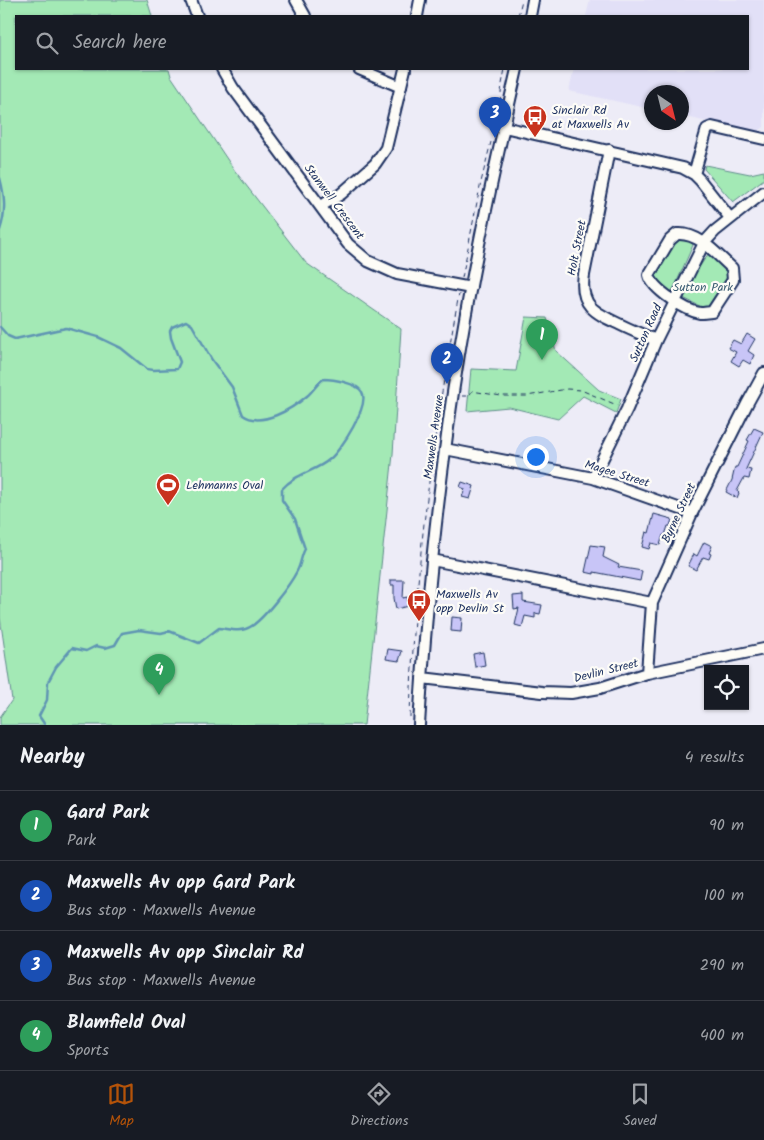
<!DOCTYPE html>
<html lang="en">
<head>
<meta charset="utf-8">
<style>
  :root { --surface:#171b24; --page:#20242c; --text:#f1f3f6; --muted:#9ea1a6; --line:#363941; --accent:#b45309 }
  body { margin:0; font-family:Kalam,sans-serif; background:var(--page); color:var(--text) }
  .controls { position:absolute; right:15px; bottom:15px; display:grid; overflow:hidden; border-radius:0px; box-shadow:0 1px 4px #0004 }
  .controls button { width:45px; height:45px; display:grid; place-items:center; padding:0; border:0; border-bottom:1px solid var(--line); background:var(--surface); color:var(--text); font:25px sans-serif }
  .compass { position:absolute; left:644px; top:85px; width:45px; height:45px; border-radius:50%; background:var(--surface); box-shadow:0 1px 4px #0004; rotate:145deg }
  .you { position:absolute; left:535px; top:456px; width:18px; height:18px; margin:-12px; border:4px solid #fff; border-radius:50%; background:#1a73e8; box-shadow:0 0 0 8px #1a73e833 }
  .badge { display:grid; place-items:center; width:32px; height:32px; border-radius:50%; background:var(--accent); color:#fff; font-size:16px; font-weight:700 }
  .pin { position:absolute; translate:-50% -41px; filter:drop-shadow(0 1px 2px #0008) }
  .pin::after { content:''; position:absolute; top:26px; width:18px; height:15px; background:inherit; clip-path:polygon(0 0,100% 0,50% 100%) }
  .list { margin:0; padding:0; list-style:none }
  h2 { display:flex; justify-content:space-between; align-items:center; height:65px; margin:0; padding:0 20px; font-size:21px }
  h2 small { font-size:16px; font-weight:400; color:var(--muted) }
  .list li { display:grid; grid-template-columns:32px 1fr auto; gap:15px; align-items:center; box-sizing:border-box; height:70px; padding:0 20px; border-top:1px solid var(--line) }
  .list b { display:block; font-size:19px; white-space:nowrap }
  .list p { margin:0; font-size:16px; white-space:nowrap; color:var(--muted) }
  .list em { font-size:16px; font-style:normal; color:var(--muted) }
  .icon { flex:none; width:28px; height:28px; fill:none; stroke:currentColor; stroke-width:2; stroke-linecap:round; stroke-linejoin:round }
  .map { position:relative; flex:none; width:764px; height:725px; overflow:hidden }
  .search { position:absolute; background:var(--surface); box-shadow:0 1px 4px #0004; left:15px; right:15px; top:15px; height:55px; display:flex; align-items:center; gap:12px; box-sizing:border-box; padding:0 18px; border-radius:0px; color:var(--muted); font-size:19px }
  .sheet { height:345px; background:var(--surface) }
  nav { display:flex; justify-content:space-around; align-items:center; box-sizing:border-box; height:70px; border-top:1px solid var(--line); background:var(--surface); font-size:14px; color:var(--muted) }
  nav a { display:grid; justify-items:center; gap:2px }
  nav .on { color:var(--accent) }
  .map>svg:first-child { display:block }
  .built { fill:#e2e0f7 }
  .green { fill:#a3e9b5; stroke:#5f8c8a }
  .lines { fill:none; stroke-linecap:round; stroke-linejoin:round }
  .stream { stroke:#5f95b3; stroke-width:2.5 }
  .building { fill:#c8c5f7; stroke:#1b2f5e }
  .minor-casing { stroke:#1b2f5e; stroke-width:14 }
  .path { stroke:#1b2f5e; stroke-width:1; stroke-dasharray:5 4; stroke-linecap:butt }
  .minor { stroke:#fdfcf7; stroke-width:10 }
  .labels { text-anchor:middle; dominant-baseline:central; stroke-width:4.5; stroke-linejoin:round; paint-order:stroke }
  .poi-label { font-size:12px; fill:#1b2f5e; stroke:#fdfcf7; text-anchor:start }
  .street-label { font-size:12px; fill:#1b2f5e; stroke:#fdfcf7 }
  .park-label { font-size:12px; fill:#3d5e74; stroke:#fdfcf7 }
</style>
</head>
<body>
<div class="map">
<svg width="764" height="725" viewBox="0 0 764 725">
  <rect width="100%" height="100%" fill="#edecf7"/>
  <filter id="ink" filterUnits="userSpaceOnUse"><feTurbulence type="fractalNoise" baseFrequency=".02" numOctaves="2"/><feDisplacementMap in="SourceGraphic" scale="10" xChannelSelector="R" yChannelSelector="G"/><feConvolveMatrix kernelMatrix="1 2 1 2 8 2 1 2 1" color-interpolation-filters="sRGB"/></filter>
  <g filter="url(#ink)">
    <path class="built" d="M 590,0 L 764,0 L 764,127 L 756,133 L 682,116 L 682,92 L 652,92 L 651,109 L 569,91 L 574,69 L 748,69 L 748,16 L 586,16 Z"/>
    <path class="green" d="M 0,0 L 147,0 L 152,16 L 16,16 L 16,69 L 169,69 L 171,76 L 235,171 L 306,263 L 401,329 L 393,454 L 364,725 L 0,725 L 0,717 L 12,700 L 0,617 Z
      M 705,165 L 750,174 L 764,171 L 764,179 L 733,202 L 704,169 Z
      M 677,238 L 688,239 L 693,245 L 675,286 L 672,291 L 665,291 L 653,278 L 656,270 Z
      M 709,253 L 729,274 L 706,309 L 679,296 Z
      M 526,317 L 547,318 L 556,351 L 599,390 L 621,399 L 616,413 L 583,396 L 558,419 L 509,407 L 467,411 L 471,369 L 516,371 Z"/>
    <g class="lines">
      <path class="stream" d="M 0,178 C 5,197 6,212 0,230
        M 0,327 L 8,336 L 15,339 L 66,328 L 98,337 L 121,348 L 147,369 L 153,370 L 177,369 L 180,362 L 171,338 L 170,331 L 172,327 L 186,321 L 192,325 L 212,360 L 232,387 L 243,415 C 261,428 292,409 307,396 C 313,391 317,384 323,379 C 333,379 357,383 362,392 C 370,405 341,450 330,459 C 315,472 296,473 282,489 L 282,500 L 295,519 L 305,549 C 301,556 301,564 297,571 C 290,585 263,620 250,627 C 240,633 229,629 219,628 L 199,643 L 169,631 L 161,633 L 139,630 L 122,633 L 115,645 L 105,648 L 96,646 L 86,651 L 72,648 L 56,667 L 48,682 L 47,700 L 39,716 L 45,725"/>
    </g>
    <path class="building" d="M 747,334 L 755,339 L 748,351 L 754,355 L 750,364 L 743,360 L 739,366 L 731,361 L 736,352 L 728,348 L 733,340 L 741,344 Z
      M 754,428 L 763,432 L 746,469 L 751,470 L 749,479 L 744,478 L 737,491 L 739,493 L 737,498 L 726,492 L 732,480 L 735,467 L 737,467 L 749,441 L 747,440 Z
      M 462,482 L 474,486 L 470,499 L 462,497 L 465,489 L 460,487 Z
      M 654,514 L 672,519 L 670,526 L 668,526 L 665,535 L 663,535 L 660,545 L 651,543 L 649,549 L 642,547 L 646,532 L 649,533 Z
      M 704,542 L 712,546 L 709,553 L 711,554 L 709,559 L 703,557 L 696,570 L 688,566 L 694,554 L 697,556 Z
      M 591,545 L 605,547 L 603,557 L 619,565 L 618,567 L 642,571 L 640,581 L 594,572 L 594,574 L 585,572 Z
      M 391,580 L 404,580 L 403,598 L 407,597 L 408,606 L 396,609 L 394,598 L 394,585 L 391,585 Z
      M 523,595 L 523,602 L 542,605 L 540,614 L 535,613 L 535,618 L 525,616 L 522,627 L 515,625 L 519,608 L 514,609 L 513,596 Z
      M 452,617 L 462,618 L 461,632 L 451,631 Z
      M 388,649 L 402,651 L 399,661 L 386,659 Z
      M 483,652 L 485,665 L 475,667 L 473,654 Z"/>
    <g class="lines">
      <g class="minor-casing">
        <path id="minor" d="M 191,0 L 197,16
          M 296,0 L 305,16
          M 417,16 L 420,0
          M 530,16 L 533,0
          M 222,69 L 233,88 L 348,244 L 368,261 L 397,274 L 471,288
          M 359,69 L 401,87
          M 504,127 L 683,168 L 694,174 L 700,180 L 730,218
          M 609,150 L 584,275 C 579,305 595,313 619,324 C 631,330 643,335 656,340
          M 694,174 L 707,129 L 712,127 L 764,139
          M 321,206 L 341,194 L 375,164 L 386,148 L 405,69
          M 677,234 C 699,232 717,255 732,268 L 733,280 L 712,312 C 709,312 704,313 700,313 C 686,311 652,289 649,275 L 670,240 Z
          M 445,449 L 593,478 L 692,513
          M 593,478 L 627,409 L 656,340 L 704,243 L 715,231 L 764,192
          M 432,560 L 652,603
          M 647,673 L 652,603 L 692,513 L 747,404 L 764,373
          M 422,678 L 542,692 L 571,693 L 600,688 L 647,673 L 764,649
          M 419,725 C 425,626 434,527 448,428 C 464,307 490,187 517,69"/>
      </g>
      <path class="path" d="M 518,16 L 522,0
        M 500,102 L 502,84 L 505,69
        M 462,278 L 481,182 L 491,142
        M 462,396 L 469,396 L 472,391 L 501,396 L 527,396 L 567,389 L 581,390 L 619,406
        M 410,717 C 414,575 433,433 459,294"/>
      <use href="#minor" class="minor"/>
    </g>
  </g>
  <defs>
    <g id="bus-pin" transform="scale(1.25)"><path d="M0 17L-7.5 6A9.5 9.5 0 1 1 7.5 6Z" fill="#c8321e" stroke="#fdfcf7"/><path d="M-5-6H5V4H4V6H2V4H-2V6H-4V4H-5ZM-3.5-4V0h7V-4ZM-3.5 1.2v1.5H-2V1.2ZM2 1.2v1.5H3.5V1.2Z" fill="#fff"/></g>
    <g id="stadium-pin" transform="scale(1.25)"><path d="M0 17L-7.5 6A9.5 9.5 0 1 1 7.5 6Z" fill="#c8321e" stroke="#fdfcf7"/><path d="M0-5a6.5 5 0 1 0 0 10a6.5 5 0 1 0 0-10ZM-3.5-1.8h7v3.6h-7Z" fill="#fff"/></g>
  </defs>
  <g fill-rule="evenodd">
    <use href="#bus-pin" x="535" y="117"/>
    <use href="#stadium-pin" x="168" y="485"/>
    <use href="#bus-pin" x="419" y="601"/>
  </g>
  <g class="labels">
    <g class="poi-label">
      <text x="552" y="110">Sinclair Rd<tspan x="552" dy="14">at Maxwells Av</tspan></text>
      <text x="186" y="485">Lehmanns Oval</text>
      <text x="436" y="594">Maxwells Av<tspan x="436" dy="14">opp Devlin St</tspan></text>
    </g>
    <g class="street-label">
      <text transform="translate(334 202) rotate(53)">Stanwell Crescent</text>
      <text transform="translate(577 248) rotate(-79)">Holt Street</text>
      <text transform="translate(646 333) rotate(-66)">Sutton Road</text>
      <text transform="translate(434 437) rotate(-82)">Maxwells Avenue</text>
      <text transform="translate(617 474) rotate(17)">Magee Street</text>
      <text transform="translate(679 513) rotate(-65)">Byrne Street</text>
      <text transform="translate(606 671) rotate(-14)">Devlin Street</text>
    </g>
    <g class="park-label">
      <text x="703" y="287">Sutton Park</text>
    </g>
  </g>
</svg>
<div class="controls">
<button><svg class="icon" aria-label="locate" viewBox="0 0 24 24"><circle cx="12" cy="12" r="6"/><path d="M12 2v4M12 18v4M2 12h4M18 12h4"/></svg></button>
</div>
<svg class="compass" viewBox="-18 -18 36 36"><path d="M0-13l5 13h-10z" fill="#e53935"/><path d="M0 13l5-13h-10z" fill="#9ea1a6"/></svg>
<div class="you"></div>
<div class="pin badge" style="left:542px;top:360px;background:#2e9e5b">1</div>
<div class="pin badge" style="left:447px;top:384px;background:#1a4fb4">2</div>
<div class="pin badge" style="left:495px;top:138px;background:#1a4fb4">3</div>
<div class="pin badge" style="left:159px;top:695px;background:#2e9e5b">4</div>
<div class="search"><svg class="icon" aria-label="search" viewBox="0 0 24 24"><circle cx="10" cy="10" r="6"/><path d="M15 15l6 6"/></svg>Search here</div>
</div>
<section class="sheet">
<h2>Nearby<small>4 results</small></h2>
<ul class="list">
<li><span class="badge" style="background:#2e9e5b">1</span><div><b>Gard Park</b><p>Park</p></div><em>90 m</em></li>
<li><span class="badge" style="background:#1a4fb4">2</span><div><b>Maxwells Av opp Gard Park</b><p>Bus stop · Maxwells Avenue</p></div><em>100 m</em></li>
<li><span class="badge" style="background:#1a4fb4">3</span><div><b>Maxwells Av opp Sinclair Rd</b><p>Bus stop · Maxwells Avenue</p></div><em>290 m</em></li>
<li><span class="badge" style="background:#2e9e5b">4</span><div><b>Blamfield Oval</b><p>Sports</p></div><em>400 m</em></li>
</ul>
</section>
<nav>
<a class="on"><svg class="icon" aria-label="map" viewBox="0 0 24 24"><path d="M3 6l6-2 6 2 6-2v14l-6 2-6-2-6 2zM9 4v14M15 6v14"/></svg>Map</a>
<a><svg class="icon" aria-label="directions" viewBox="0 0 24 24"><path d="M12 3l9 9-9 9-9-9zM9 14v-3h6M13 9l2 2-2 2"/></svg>Directions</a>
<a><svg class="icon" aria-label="saved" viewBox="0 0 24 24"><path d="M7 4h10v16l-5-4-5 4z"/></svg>Saved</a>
</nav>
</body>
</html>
